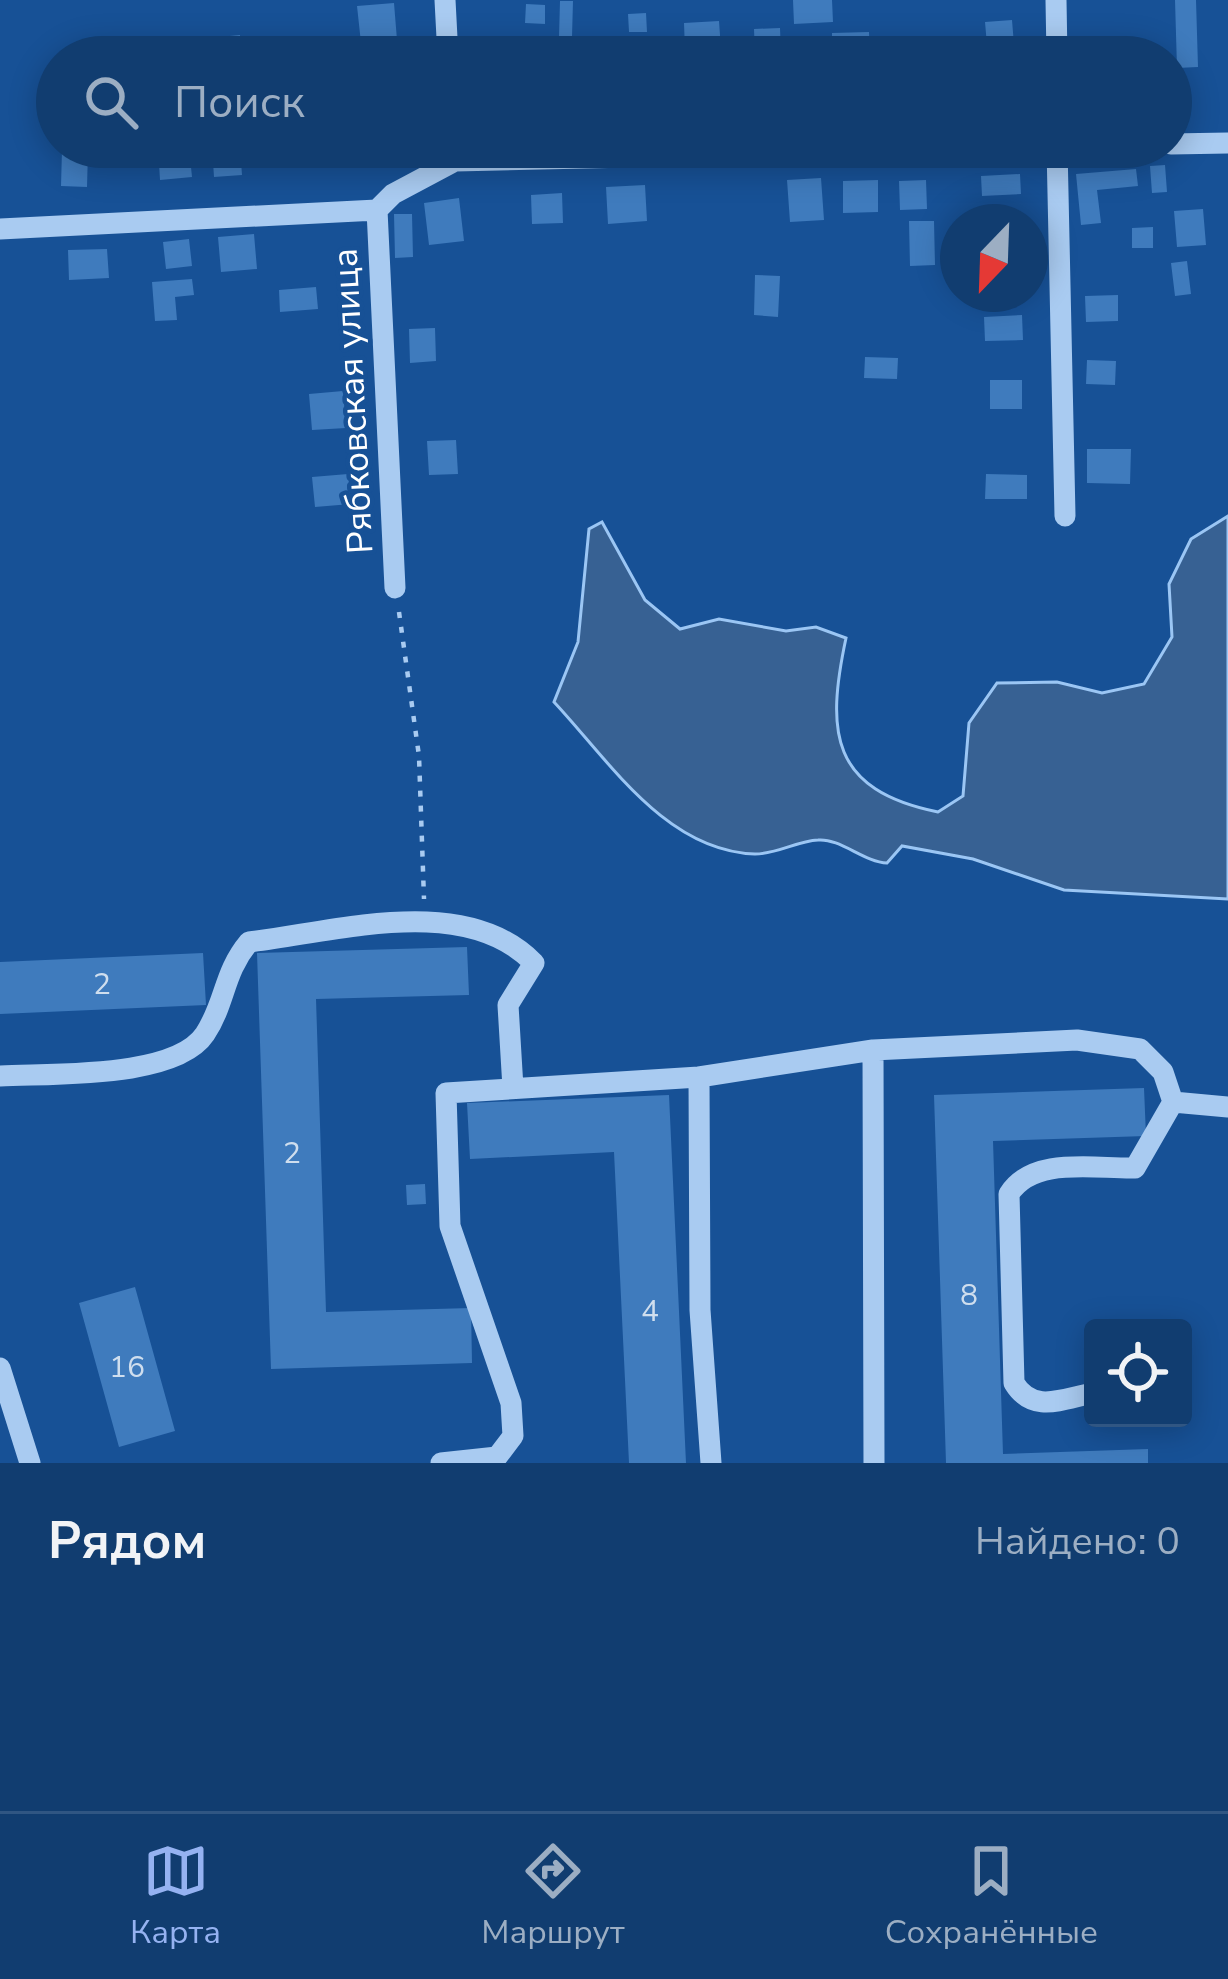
<!DOCTYPE html>
<html lang="ru">
<head>
<meta charset="utf-8">
<style>
  :root { --surface:#113d70; --page:#1a4475; --text:#f1f3f6; --muted:#9caec3; --line:#305683; --accent:#95b2f1 }
  body { margin:0; font-family:"Nunito Sans",sans-serif; background:var(--page); color:var(--text) }
  .controls { position:absolute; right:36px; bottom:36px; display:grid; overflow:hidden; border-radius:12px; box-shadow:0 6px 30px #0003 }
  .controls button { width:108px; height:108px; display:grid; place-items:center; padding:0; border:0; border-bottom:3px solid var(--line); background:var(--surface); color:var(--text); font:60px sans-serif }
  .compass { position:absolute; left:940px; top:204px; width:108px; height:108px; border-radius:50%; background:var(--surface); box-shadow:0 6px 30px #0003; rotate:203deg }
  .list { margin:0; padding:0; list-style:none }
  h2 { display:flex; justify-content:space-between; align-items:center; height:156px; margin:0; padding:0 48px; font-size:51px }
  h2 small { font-size:39px; font-weight:400; color:var(--muted) }
  .icon { flex:none; width:66px; height:66px; fill:none; stroke:currentColor; stroke-width:2; stroke-linecap:round; stroke-linejoin:round }
  .map { position:relative; flex:none; width:1228px; height:1463px; overflow:hidden }
  .search { position:absolute; background:var(--surface); box-shadow:0 6px 30px #0003; left:36px; right:36px; top:36px; height:132px; display:flex; align-items:center; gap:30px; box-sizing:border-box; padding:0 42px; border-radius:66px; color:var(--muted); font-size:45px }
  .sheet { height:348px; background:var(--surface) }
  nav { display:flex; justify-content:space-around; align-items:center; box-sizing:border-box; height:168px; border-top:3px solid var(--line); background:var(--surface); font-size:33px; color:var(--muted) }
  nav a { display:grid; justify-items:center; gap:6px }
  nav .on { color:var(--accent) }
  .map>svg:first-child { display:block }
  .water { fill:#376193; stroke:#9bc6f4; stroke-width:3 }
  .building { fill:#3f7bbd }
  .lines { fill:none; stroke-linecap:round; stroke-linejoin:round }
  .path { stroke:#a9cbf1; stroke-width:4.5; stroke-dasharray:6 9; stroke-linecap:butt }
  .minor { stroke:#a9cbf1; stroke-width:21 }
  .labels { text-anchor:middle; dominant-baseline:central; stroke-width:9; stroke-linejoin:round; paint-order:stroke }
  .number-label { font-size:30px; fill:#cfdeee }
  .street-label { font-size:36px; fill:#fff; stroke:#175196 }
</style>
</head>
<body>
<div class="map">
<svg width="1228" height="1463" viewBox="0 0 1228 1463">
  <rect width="100%" height="100%" fill="#175196"/>
  <path class="water" d="M 1228,516 L 1228,899 L 1064,890 L 973,859 L 902,846 L 887,863 C 864,862 840,838 818,840 C 797,841 777,854 755,854 C 666,851 610,762 554,702 L 578,642 L 589,529 L 602,522 L 645,600 L 680,629 L 719,619 L 786,631 L 816,627 L 846,638 C 826,732 830,790 938,812 L 963,796 L 969,723 L 997,683 L 1057,682 L 1102,693 L 1144,684 L 1172,637 L 1169,584 L 1191,539 Z"/>
  <path class="building" d="M 793,0 L 832,0 L 833,22 L 794,24 Z
    M 1175,0 L 1196,0 L 1198,67 L 1177,68 Z
    M 560,1 L 573,1 L 572,37 L 559,37 Z
    M 394,3 L 397,40 L 361,43 L 357,6 Z
    M 526,4 L 545,5 L 545,24 L 525,23 Z
    M 646,13 L 647,32 L 629,32 L 628,14 Z
    M 1012,20 L 1015,57 L 988,57 L 985,22 Z
    M 719,21 L 721,49 L 685,51 L 684,23 Z
    M 780,28 L 781,54 L 755,54 L 754,29 Z
    M 869,32 L 870,57 L 832,57 L 832,33 Z
    M 240,35 L 241,54 L 210,57 L 209,38 Z
    M 1073,38 L 1105,39 L 1105,57 L 1072,57 Z
    M 960,46 L 961,57 L 938,57 L 937,48 Z
    M 158,147 L 189,147 L 192,177 L 160,180 Z
    M 212,147 L 240,147 L 242,175 L 214,177 Z
    M 62,150 L 88,151 L 87,187 L 61,186 Z
    M 1165,165 L 1167,192 L 1152,193 L 1150,166 Z
    M 1136,169 L 1138,186 L 1097,190 L 1101,223 L 1081,225 L 1076,174 Z
    M 1020,174 L 1021,194 L 982,196 L 981,176 Z
    M 821,178 L 824,220 L 790,222 L 787,180 Z
    M 878,180 L 878,212 L 843,213 L 843,181 Z
    M 926,180 L 927,209 L 900,210 L 899,181 Z
    M 645,185 L 647,221 L 608,224 L 606,187 Z
    M 562,193 L 563,223 L 532,224 L 531,195 Z
    M 459,198 L 464,241 L 429,245 L 424,203 Z
    M 1203,209 L 1206,245 L 1177,247 L 1174,211 Z
    M 394,214 L 412,214 L 413,257 L 395,258 Z
    M 909,221 L 934,221 L 935,265 L 910,266 Z
    M 1153,227 L 1153,248 L 1132,248 L 1132,228 Z
    M 254,234 L 257,269 L 221,272 L 218,237 Z
    M 189,239 L 192,266 L 166,269 L 163,242 Z
    M 107,249 L 109,278 L 69,280 L 68,250 Z
    M 1187,261 L 1191,294 L 1175,296 L 1171,263 Z
    M 755,275 L 780,276 L 778,317 L 754,315 Z
    M 192,279 L 194,295 L 175,297 L 177,320 L 155,321 L 152,282 Z
    M 316,287 L 318,309 L 280,312 L 279,290 Z
    M 1118,295 L 1118,321 L 1086,322 L 1085,296 Z
    M 1022,315 L 1023,340 L 985,341 L 984,317 Z
    M 435,328 L 436,361 L 410,363 L 409,329 Z
    M 865,357 L 898,358 L 897,379 L 864,378 Z
    M 1087,360 L 1116,361 L 1115,385 L 1086,384 Z
    M 990,380 L 1022,380 L 1022,409 L 990,409 Z
    M 343,391 L 346,428 L 312,430 L 309,394 Z
    M 456,440 L 458,474 L 429,475 L 427,441 Z
    M 1087,449 L 1131,449 L 1130,484 L 1087,483 Z
    M 348,474 L 351,504 L 315,507 L 312,477 Z
    M 986,474 L 1027,475 L 1027,499 L 985,499 Z
    M 467,947 L 469,995 L 316,999 L 326,1312 L 471,1308 L 472,1363 L 271,1369 L 257,953 Z
    M 203,953 L 206,1005 L 0,1014 L 0,962 Z
    M 1144,1088 L 1146,1136 L 993,1141 L 1003,1454 L 1148,1449 L 1148,1463 L 946,1463 L 934,1095 Z
    M 669,1095 L 686,1463 L 629,1463 L 614,1152 L 470,1159 L 467,1103 Z
    M 425,1184 L 426,1204 L 407,1205 L 406,1185 Z
    M 135,1287 L 175,1431 L 119,1447 L 79,1303 Z"/>
  <g class="lines">
    <path class="path" d="M 399,612 L 419,756 L 424,899"/>
    <path class="minor" d="M 445,0 L 448,57
      M 1056,0 L 1057,57
      M 1171,144 L 1228,143
      M 1057,147 L 1065,516
      M 377,210 L 395,588
      M 0,229 L 377,210 L 393,194 L 455,161 L 1075,147
      M 873,1050 L 874,1463
      M 0,1076 C 52,1073 175,1079 205,1034 C 226,1002 223,973 249,942 C 336,932 465,892 534,963 L 508,1005 L 513,1088
      M 699,1077 L 873,1050 L 1077,1040 L 1140,1049 L 1163,1072 L 1173,1102
      M 0,1368 L 30,1463
      M 1093,1393 C 1062,1399 1033,1414 1014,1383 L 1009,1194 C 1033,1156 1094,1169 1135,1168 L 1173,1102 L 1228,1107
      M 441,1463 L 497,1457 L 513,1436 L 511,1403 L 450,1226 L 446,1093 L 699,1077 L 700,1310 L 711,1463"/>
  </g>
  <g class="labels">
    <g class="number-label">
      <text x="102" y="984">2</text>
      <text x="292" y="1153">2</text>
      <text x="969" y="1295">8</text>
      <text x="650" y="1311">4</text>
      <text x="127" y="1367">16</text>
    </g>
    <g class="street-label">
      <text transform="translate(353 401) rotate(-93)">Рябковская улица</text>
    </g>
  </g>
</svg>
<div class="controls">
<button><svg class="icon" aria-label="locate" viewBox="0 0 24 24"><circle cx="12" cy="12" r="6"/><path d="M12 2v4M12 18v4M2 12h4M18 12h4"/></svg></button>
</div>
<svg class="compass" viewBox="-18 -18 36 36"><path d="M0-13l5 13h-10z" fill="#e53935"/><path d="M0 13l5-13h-10z" fill="#9caec3"/></svg>
<div class="search"><svg class="icon" aria-label="search" viewBox="0 0 24 24"><circle cx="10" cy="10" r="6"/><path d="M15 15l6 6"/></svg>Поиск</div>
</div>
<section class="sheet">
<h2>Рядом<small>Найдено: 0</small></h2>
<ul class="list">
</ul>
</section>
<nav>
<a class="on"><svg class="icon" aria-label="map" viewBox="0 0 24 24"><path d="M3 6l6-2 6 2 6-2v14l-6 2-6-2-6 2zM9 4v14M15 6v14"/></svg>Карта</a>
<a><svg class="icon" aria-label="directions" viewBox="0 0 24 24"><path d="M12 3l9 9-9 9-9-9zM9 14v-3h6M13 9l2 2-2 2"/></svg>Маршрут</a>
<a><svg class="icon" aria-label="saved" viewBox="0 0 24 24"><path d="M7 4h10v16l-5-4-5 4z"/></svg>Сохранённые</a>
</nav>
</body>
</html>
